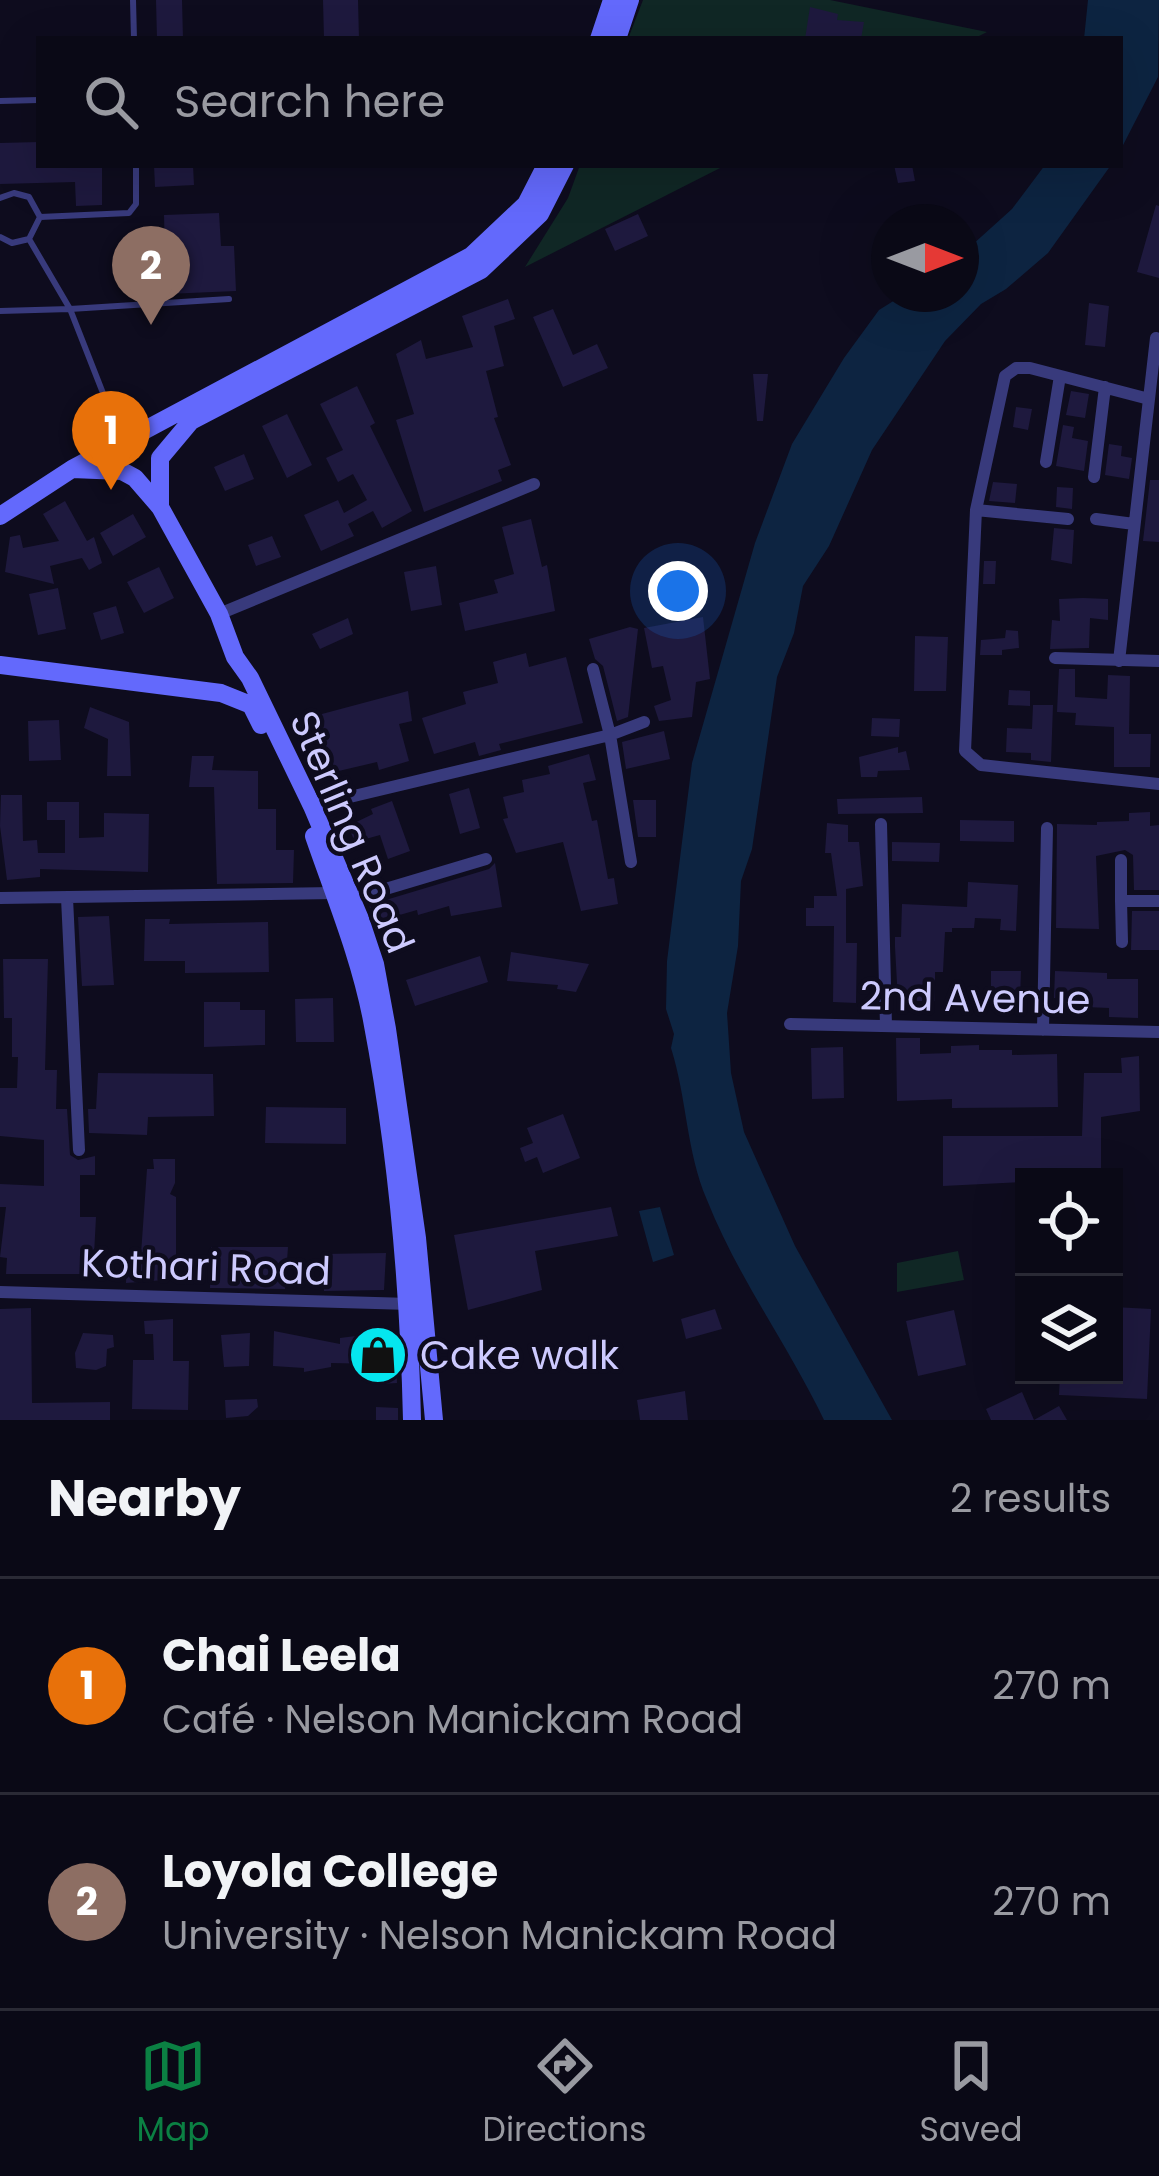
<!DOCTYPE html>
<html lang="en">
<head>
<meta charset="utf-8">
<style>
  :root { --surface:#0a0916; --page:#13121f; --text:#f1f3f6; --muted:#999aa1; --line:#2a2a35; --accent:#0b8043 }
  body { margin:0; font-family:Poppins,sans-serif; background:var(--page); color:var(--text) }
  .controls { position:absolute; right:36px; bottom:36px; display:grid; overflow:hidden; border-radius:0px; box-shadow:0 12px 48px #0002 }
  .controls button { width:108px; height:108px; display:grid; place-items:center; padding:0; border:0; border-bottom:3px solid var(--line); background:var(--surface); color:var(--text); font:60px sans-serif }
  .compass { position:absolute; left:871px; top:204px; width:108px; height:108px; border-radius:50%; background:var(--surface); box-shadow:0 12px 48px #0002; rotate:90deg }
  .you { position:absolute; left:678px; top:591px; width:42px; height:42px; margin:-30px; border:9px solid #fff; border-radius:50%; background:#1a73e8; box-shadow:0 0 0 18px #1a73e833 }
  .badge { display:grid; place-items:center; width:78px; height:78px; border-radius:50%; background:var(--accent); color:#fff; font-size:39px; font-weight:700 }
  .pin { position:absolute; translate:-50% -99px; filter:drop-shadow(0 3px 6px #0008) }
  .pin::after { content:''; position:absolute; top:63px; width:42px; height:36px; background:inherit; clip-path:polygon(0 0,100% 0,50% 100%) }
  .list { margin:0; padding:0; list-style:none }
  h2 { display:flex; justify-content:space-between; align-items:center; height:156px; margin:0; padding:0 48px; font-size:51px }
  h2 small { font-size:39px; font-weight:400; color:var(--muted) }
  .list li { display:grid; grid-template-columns:78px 1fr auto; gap:36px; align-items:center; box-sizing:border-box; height:216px; padding:0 48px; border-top:3px solid var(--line) }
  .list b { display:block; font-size:45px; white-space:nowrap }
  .list p { margin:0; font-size:39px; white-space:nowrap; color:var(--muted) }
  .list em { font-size:39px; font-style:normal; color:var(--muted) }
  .icon { flex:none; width:66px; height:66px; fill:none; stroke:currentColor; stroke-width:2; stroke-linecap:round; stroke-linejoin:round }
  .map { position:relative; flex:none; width:1159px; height:1420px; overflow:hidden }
  .search { position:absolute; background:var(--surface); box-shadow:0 12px 48px #0002; left:36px; right:36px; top:36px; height:132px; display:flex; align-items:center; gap:30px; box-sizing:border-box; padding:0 42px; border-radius:0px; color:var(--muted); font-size:45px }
  .sheet { height:588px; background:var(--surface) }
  nav { display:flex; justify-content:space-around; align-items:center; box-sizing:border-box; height:168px; border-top:3px solid var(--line); background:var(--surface); font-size:33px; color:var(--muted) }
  nav a { display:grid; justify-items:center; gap:6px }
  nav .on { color:var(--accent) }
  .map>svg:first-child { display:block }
  .green { fill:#102725 }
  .water { fill:#0d2441 }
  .building { fill:#1e193e }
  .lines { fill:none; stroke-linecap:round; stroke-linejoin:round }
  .lane { stroke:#383a7c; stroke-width:6 }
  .street { stroke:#383a7c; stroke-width:12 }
  .secondary { stroke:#6369fc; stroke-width:18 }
  .labels { text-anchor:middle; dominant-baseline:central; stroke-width:9; stroke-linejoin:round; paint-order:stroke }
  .street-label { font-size:39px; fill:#cdcafe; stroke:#0e0c1e }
  .poi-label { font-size:39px; fill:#cdcafe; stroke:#0e0c1e; text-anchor:start }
</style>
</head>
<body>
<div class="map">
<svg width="1159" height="1420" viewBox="0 0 1159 1420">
  <rect width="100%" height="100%" fill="#0e0c1e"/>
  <path class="green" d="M 643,0 L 830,0 L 987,32 L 973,39 L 628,39 Z
    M 580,165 L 726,165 L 525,267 L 568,198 Z
    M 958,1251 L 964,1280 L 897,1292 L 897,1263 Z"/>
  <path class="water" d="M 1088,0 L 1159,0 L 1158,77 L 1120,151 L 1120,39 L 1084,39 Z
    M 1045,165 L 1111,165 L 1048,253 L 1006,289 L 981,304 L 945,341 L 872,450 L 829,546 L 803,586 L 794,633 L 777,677 L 752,849 L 741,881 L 738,946 L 727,1013 L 731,1073 L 744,1132 L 795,1246 L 892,1420 L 824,1420 C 788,1345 738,1278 707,1200 C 686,1151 687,1098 671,1048 L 674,1034 L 666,1009 L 667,961 L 692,763 L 755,543 L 792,444 L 844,358 L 879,310 L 895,300 L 919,294 L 961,294 L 961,255 L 1012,209 Z
    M 660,1207 L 674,1255 L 653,1262 L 639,1211 Z"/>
  <path class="building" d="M 156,0 L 182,0 L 183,39 L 157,39 Z
    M 323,0 L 358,0 L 359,39 L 324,39 Z
    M 810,7 L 838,14 L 837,20 L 864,22 L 861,39 L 805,39 Z
    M 39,142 L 39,165 L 102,165 L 102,205 L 76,206 L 75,182 L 0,184 L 0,143 Z
    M 154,165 L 193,165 L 194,185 L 155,187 Z
    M 894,165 L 912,165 L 915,181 L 898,183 Z
    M 1156,205 L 1159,206 L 1159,278 L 1137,272 Z
    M 219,213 L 221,246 L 234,246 L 236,291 L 166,294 L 164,215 Z
    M 638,214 L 648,236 L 615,251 L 605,229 Z
    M 508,299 L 515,319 L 494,326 L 504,366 L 486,371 L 498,417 L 494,418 L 511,465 L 498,470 L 502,481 L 424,512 L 396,420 L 414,414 L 396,354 L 421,340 L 426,359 L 473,347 L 462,316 Z
    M 1089,303 L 1109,306 L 1105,347 L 1085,345 Z
    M 553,309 L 573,355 L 597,344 L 608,368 L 563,387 L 533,317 Z
    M 753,374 L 768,374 L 763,421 L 757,421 Z
    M 357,386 L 375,423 L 370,426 L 412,511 L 382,528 L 373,511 L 348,524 L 354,536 L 321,551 L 304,515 L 338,500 L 344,513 L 367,500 L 353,474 L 338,482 L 326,458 L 343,450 L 320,404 Z
    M 1071,391 L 1089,394 L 1085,418 L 1066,415 Z
    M 1016,407 L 1032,409 L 1028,430 L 1013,427 Z
    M 287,414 L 312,465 L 287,478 L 262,426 Z
    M 1063,425 L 1074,427 L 1072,438 L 1088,441 L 1084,471 L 1056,466 Z
    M 1109,444 L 1122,446 L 1121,456 L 1132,458 L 1129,479 L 1105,475 Z
    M 244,454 L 254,479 L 225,491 L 214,467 Z
    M 1150,480 L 1159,480 L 1159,542 L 1143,541 Z
    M 993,482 L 1017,484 L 1015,503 L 989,501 Z
    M 1057,487 L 1073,488 L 1072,509 L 1056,507 Z
    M 65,501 L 87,541 L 94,537 L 102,563 L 89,570 L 82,558 L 50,566 L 54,584 L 5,572 L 10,537 L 20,535 L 23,548 L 59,541 L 43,514 Z
    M 133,514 L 146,537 L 113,556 L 100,533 Z
    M 531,519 L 542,567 L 547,565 L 555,611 L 465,631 L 459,603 L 498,593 L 494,580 L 514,574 L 502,527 Z
    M 1054,528 L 1074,530 L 1072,564 L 1051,560 Z
    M 272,536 L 281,557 L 256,566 L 248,545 Z
    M 984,561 L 996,561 L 995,584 L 983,584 Z
    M 436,566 L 442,605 L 411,611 L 404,572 Z
    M 159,567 L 174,598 L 144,613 L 127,582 Z
    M 58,588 L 66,629 L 38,635 L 29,594 Z
    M 1083,598 L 1108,599 L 1108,620 L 1090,618 L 1089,648 L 1050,649 L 1052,620 L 1060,621 L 1059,599 Z
    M 116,606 L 124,633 L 101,640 L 93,613 Z
    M 703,617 L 710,679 L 696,682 L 692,717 L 659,721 L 654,706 L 671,700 L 663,666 L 652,668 L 644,628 Z
    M 348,618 L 353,634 L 320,649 L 312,634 Z
    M 630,627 L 638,629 L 628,717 L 617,721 L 603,666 L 595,659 L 589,639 Z
    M 1006,630 L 1018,631 L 1019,648 L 1002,650 L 1002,655 L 980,655 L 981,640 L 1005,638 Z
    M 915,636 L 948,637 L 946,691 L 914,691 Z
    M 526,653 L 529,667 L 566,657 L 583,723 L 499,744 L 501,750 L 479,756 L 475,742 L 434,754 L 422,718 L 466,704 L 463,692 L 498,683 L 493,662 Z
    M 1059,669 L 1075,669 L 1075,697 L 1107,699 L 1108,675 L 1130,676 L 1129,734 L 1151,734 L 1150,767 L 1114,767 L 1114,727 L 1075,725 L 1076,713 L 1057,712 Z
    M 1009,690 L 1030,691 L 1030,706 L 1008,705 Z
    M 408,691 L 412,721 L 399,724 L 409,761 L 379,770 L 377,762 L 313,777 L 292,722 Z
    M 1033,705 L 1053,705 L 1051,762 L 1031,760 L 1031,753 L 1006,752 L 1007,728 L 1032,729 Z
    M 90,707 L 129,722 L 131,776 L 107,776 L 108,739 L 84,728 Z
    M 872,718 L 900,719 L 899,737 L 871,736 Z
    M 59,720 L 61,760 L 29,761 L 28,721 Z
    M 664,731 L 670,759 L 626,769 L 622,742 Z
    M 898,747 L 898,753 L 906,751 L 910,770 L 878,771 L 877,777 L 861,777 L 859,757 Z
    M 589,754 L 596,780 L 583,783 L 592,821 L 597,820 L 608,879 L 614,878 L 618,904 L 581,911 L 563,842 L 516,853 L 503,819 L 508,818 L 503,797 L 524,792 L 522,780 L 550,774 L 548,766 Z
    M 192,756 L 214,756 L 212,770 L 258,771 L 258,809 L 276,809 L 276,850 L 294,850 L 293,883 L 217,884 L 214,787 L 189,787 Z
    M 469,788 L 480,828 L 460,834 L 449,794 Z
    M 1,795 L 22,795 L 23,841 L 37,840 L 38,853 L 65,853 L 65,820 L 47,820 L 47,802 L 79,802 L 79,838 L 104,837 L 104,813 L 149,814 L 148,872 L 40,869 L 40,877 L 7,880 L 0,826 Z
    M 922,797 L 923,813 L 838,814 L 837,799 Z
    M 633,800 L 656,800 L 656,837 L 638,837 Z
    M 392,801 L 410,851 L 388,859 L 380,835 L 355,842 L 348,826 L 373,814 L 371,809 Z
    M 1150,812 L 1150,826 L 1159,825 L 1159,890 L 1134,890 L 1133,855 L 1125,850 L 1096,856 L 1099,929 L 1056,928 L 1057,824 L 1097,825 L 1097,822 L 1129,821 L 1129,813 Z
    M 960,820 L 1014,821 L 1014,842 L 960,841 Z
    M 827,823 L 848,825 L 848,842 L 859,842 L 863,886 L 846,889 L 846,943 L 857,943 L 856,1003 L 833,1002 L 834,926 L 806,926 L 806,908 L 814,908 L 814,896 L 837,896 L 831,853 L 825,853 Z
    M 892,842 L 940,843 L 939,862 L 892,861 Z
    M 495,863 L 502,907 L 451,916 L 449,906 L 418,915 L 417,910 L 375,922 L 369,905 L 489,869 Z
    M 968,882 L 1018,885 L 1016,931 L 1000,930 L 1001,919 L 975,918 L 974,928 L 952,928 L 952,932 L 945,932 L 943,972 L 935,972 L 935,1001 L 898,1001 L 895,947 L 895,937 L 901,937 L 902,904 L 967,907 Z
    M 1132,911 L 1159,911 L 1159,950 L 1131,950 Z
    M 109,916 L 114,985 L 82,986 L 78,917 Z
    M 145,919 L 170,919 L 169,924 L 268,922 L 269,972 L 185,973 L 185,961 L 144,961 Z
    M 511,952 L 589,964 L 576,992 L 557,989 L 558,985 L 507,981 Z
    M 480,956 L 488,982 L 415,1006 L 406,980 Z
    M 3,959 L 48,959 L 45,1070 L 57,1070 L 56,1109 L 67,1109 L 70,1155 L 78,1160 L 95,1156 L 95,1175 L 80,1175 L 80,1217 L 96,1217 L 93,1274 L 6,1274 L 7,1258 L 0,1257 L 6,1207 L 0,1207 L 0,1184 L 44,1186 L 44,1140 L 0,1136 L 0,1088 L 17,1088 L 18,1057 L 12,1057 L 12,1018 L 4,1018 Z
    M 991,971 L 1021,971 L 1020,999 L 991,999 Z
    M 1055,971 L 1107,973 L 1107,979 L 1138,979 L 1138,1018 L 1109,1017 L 1109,1008 L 1086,1007 L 1087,999 L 1054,998 Z
    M 333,998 L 334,1042 L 296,1042 L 295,999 Z
    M 204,1002 L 240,1002 L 240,1010 L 265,1010 L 265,1045 L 204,1047 Z
    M 896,1038 L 920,1038 L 920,1054 L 951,1053 L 951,1046 L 979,1045 L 979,1050 L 1012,1050 L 1012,1055 L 1057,1054 L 1058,1107 L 952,1108 L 952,1099 L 897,1101 Z
    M 843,1047 L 844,1098 L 812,1099 L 811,1048 Z
    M 1139,1056 L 1140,1111 L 1101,1117 L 1101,1177 L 1024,1177 L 1024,1182 L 943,1186 L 943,1136 L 1082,1136 L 1084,1073 L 1122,1073 L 1121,1058 Z
    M 98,1073 L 213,1074 L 214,1116 L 148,1117 L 147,1135 L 89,1133 L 88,1109 L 96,1109 Z
    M 266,1107 L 346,1108 L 346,1144 L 265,1143 Z
    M 563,1114 L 580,1158 L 543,1173 L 537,1157 L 525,1162 L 520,1148 L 533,1143 L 527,1128 Z
    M 153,1159 L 175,1159 L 175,1183 L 170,1194 L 176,1197 L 176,1279 L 126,1283 L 127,1255 L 141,1254 L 147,1169 L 154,1169 Z
    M 611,1207 L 618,1236 L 535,1251 L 542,1290 L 468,1310 L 454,1235 Z
    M 211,1247 L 288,1247 L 285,1289 L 210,1288 Z
    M 386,1253 L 384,1290 L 324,1291 L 323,1254 Z
    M 1114,1307 L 1151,1309 L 1147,1399 L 1059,1395 L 1060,1375 L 1114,1375 Z
    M 31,1308 L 32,1403 L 110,1402 L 110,1420 L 0,1420 L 0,1309 Z
    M 715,1309 L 722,1329 L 686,1339 L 681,1319 Z
    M 954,1310 L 966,1365 L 918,1376 L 906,1321 Z
    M 173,1319 L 173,1361 L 189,1361 L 188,1410 L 132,1409 L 133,1360 L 154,1360 L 153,1334 L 145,1334 L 144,1321 Z
    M 274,1331 L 340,1344 L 340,1338 L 395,1331 L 397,1383 L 378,1384 L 379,1364 L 331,1363 L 331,1367 L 304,1372 L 304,1368 L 273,1366 Z
    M 83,1333 L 113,1335 L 114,1347 L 107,1349 L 106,1366 L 96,1370 L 76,1368 L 75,1353 Z
    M 250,1333 L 249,1366 L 224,1367 L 221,1335 Z
    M 685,1391 L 688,1420 L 640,1420 L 637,1400 Z
    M 1022,1392 L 1034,1420 L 1059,1406 L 1067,1420 L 991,1420 L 986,1409 Z
    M 257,1399 L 258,1407 L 248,1416 L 226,1418 L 225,1400 Z
    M 376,1407 L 398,1408 L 398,1420 L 376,1420 Z"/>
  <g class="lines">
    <path class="lane" d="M 133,0 L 134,39
      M 0,101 L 39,100
      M 0,198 L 14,193 L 29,197 L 40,217 L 29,239 L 12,243 L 0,237
      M 40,217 L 129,213 L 136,204 L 136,165
      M 29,239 L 70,309 L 229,299
      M 0,311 L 70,309 L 121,439"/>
    <path class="street" d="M 1149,399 L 1030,368 L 1016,368 L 1005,376 L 976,510 L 965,751 L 981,765 L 1159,784
      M 1046,462 L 1060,376
      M 1094,477 L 1105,387
      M 976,510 L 1068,519
      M 1096,519 L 1134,524
      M 219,614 L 534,484
      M 1055,658 L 1159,661
      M 1119,661 L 1156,338
      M 593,669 L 610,735 L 631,862
      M 312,806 L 610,735 L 644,722
      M 881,824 L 886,1026
      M 1121,860 L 1121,901 L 1159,901
      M 0,898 L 334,893
      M 67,898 L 79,1150
      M 352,899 L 486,859
      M 1121,901 L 1122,942
      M 790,1024 L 1159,1032
      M 1043,1030 L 1047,828
      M 0,1292 L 410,1304"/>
    <path class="secondary" d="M 599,39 L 612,0
      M 617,39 L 630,0
      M 72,469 L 122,471 L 135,478 L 160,507 L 219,614 L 235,657 L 250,678 L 312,806 L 360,919 L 375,964 L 387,1029 L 417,1238 L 434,1420
      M 160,507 L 160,458 L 191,421 L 481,270 L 540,214 L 565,165
      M 0,516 L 72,469 L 471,256 L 526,204 L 546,165
      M 0,665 L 221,693 L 251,705 L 261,725
      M 314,836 C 335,897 360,957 372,1020 C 397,1151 409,1287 412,1420"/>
  </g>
  <defs>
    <g id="shop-disc" transform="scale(3)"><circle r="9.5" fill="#05e6ef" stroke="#0e0c1e"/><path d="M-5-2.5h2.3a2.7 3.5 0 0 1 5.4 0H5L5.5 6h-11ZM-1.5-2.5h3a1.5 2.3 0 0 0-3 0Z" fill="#111"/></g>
  </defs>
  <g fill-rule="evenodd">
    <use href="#shop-disc" x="378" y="1355"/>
  </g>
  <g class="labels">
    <g class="street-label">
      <text transform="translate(352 832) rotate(67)">Sterling Road</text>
      <text transform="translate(975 998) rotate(1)">2nd Avenue</text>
      <text transform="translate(206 1267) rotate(2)">Kothari Road</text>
    </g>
    <g class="poi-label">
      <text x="420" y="1355">Cake walk</text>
    </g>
  </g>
</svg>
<div class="controls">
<button><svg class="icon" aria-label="locate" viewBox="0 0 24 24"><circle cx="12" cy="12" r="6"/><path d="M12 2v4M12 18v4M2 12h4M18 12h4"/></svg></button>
<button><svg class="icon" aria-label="layers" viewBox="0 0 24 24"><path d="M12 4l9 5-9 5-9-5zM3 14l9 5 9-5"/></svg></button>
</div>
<svg class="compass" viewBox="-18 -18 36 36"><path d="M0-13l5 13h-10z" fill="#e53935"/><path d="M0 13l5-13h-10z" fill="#999aa1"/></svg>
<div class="you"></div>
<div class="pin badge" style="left:111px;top:490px;background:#e8710a">1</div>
<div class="pin badge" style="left:151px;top:325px;background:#8d6e63">2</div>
<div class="search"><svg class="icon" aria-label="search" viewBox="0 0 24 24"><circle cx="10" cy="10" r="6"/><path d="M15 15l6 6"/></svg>Search here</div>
</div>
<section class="sheet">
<h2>Nearby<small>2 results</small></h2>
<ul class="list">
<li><span class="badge" style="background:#e8710a">1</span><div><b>Chai Leela</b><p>Café · Nelson Manickam Road</p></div><em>270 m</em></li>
<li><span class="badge" style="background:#8d6e63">2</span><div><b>Loyola College</b><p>University · Nelson Manickam Road</p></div><em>270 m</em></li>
</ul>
</section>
<nav>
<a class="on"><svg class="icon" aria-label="map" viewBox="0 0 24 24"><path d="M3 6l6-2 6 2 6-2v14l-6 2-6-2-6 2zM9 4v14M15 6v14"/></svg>Map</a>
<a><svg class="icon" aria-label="directions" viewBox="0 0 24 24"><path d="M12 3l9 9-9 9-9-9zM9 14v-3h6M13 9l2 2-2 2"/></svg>Directions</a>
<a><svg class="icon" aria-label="saved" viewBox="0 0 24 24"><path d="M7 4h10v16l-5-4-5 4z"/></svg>Saved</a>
</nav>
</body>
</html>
